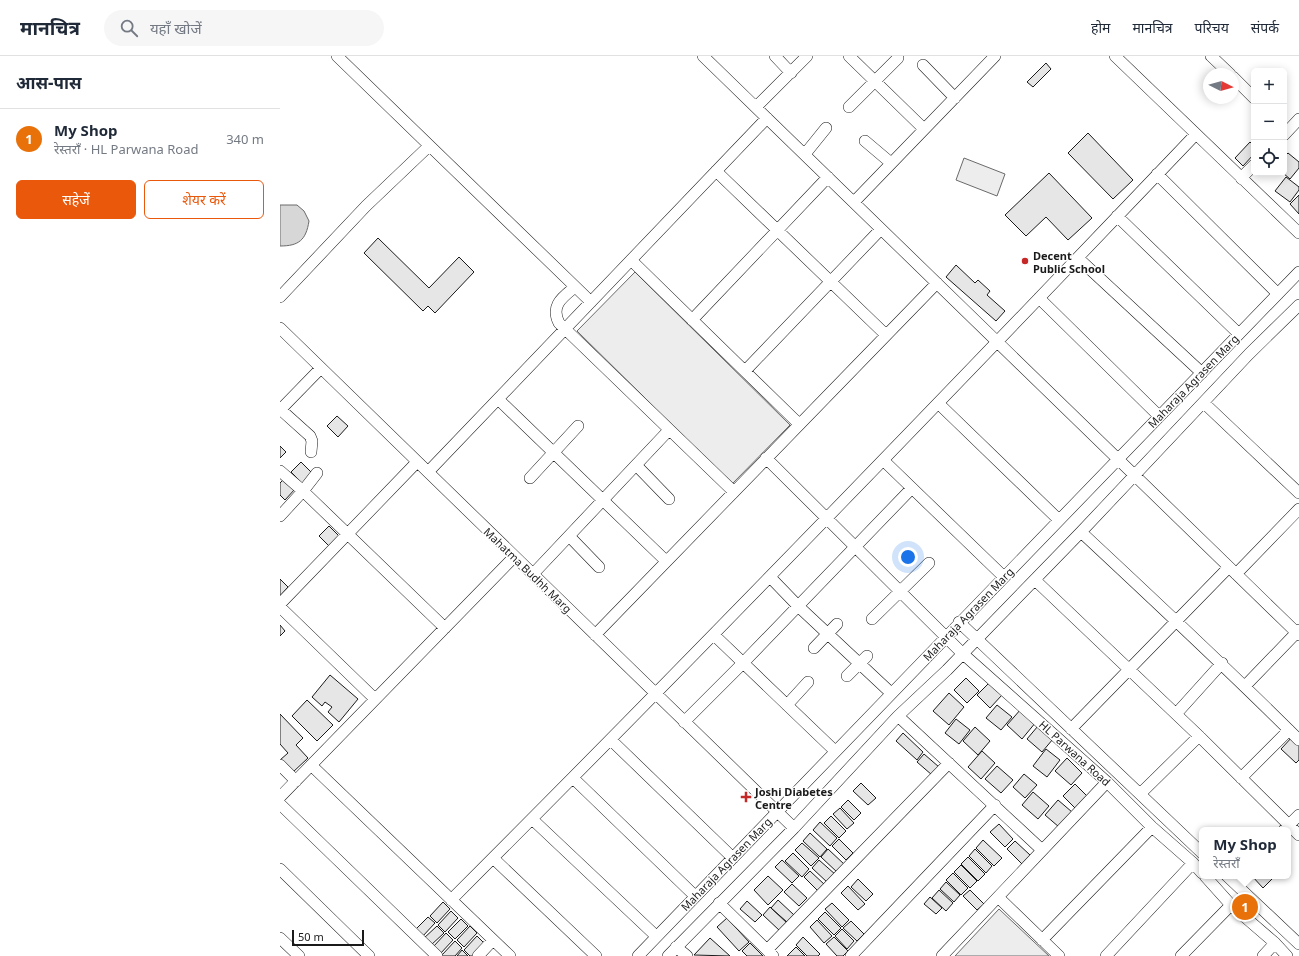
<!DOCTYPE html>
<html lang="hi">
<head>
<meta charset="utf-8">
<style>
  :root { --surface:#fff; --page:#f6f6f7; --text:#1f2937; --muted:#747a83; --line:#e0e1e3; --accent:#ea580c }
  body { margin:0; font-family:"Noto Sans","Noto Sans Devanagari",sans-serif; background:var(--page); color:var(--text) }
  .controls { position:absolute; right:12px; top:12px; display:grid; overflow:hidden; border-radius:6px; box-shadow:0 2px 10px #0003 }
  .controls button { width:36px; height:36px; display:grid; place-items:center; padding:0; border:0; border-bottom:1px solid var(--line); background:var(--surface); color:var(--text); font:20px sans-serif }
  .compass { position:absolute; left:923px; top:12px; width:36px; height:36px; border-radius:50%; background:var(--surface); box-shadow:0 2px 10px #0003; rotate:96deg }
  .scale { position:absolute; left:12px; bottom:10px; width:72px; box-sizing:border-box; padding-left:4px; border:2px solid #1a1a1a; border-top:0; font-size:11px; line-height:14px; white-space:nowrap; color:#1a1a1a; -webkit-text-stroke:3px #fff; paint-order:stroke }
  .you { position:absolute; left:628px; top:501px; width:14px; height:14px; margin:-10px; border:3px solid #fff; border-radius:50%; background:#1a73e8; box-shadow:0 0 0 6px #1a73e833 }
  .badge { display:grid; place-items:center; width:26px; height:26px; border-radius:50%; background:var(--accent); color:#fff; font-size:13px; font-weight:700 }
  .pin { position:absolute; translate:-50% -50%; border:2px solid #fff; box-shadow:0 1px 4px #0006 }
  .popup { position:absolute; left:919px; top:771px; width:92px; height:52px; box-sizing:border-box; display:grid; place-content:center; border-radius:6px; background:var(--surface); filter:drop-shadow(0 1px 3px #0005); font-size:13px; white-space:nowrap; color:var(--muted) }
  .popup b { font-size:15px; color:var(--text) }
  .popup::after { content:''; position:absolute; left:50%; top:100%; margin-left:-8px; border:8px solid transparent; border-top-color:var(--surface) }
  .list { margin:0; padding:0; list-style:none }
  h2 { display:flex; justify-content:space-between; align-items:center; height:52px; margin:0; padding:0 16px; font-size:17px }
  h2 small { font-size:13px; font-weight:400; color:var(--muted) }
  .list li { display:grid; grid-template-columns:26px 1fr auto; gap:12px; align-items:center; box-sizing:border-box; height:60px; padding:0 16px; border-top:1px solid var(--line) }
  .list b { display:block; font-size:15px; white-space:nowrap }
  .list p { margin:0; font-size:13px; white-space:nowrap; color:var(--muted) }
  .list em { font-size:13px; font-style:normal; color:var(--muted) }
  .actions { display:flex; gap:8px; padding:12px 16px }
  .actions a { flex:1; padding:9px 0; border:1px solid var(--accent); border-radius:6px; text-align:center; font-size:14px; color:var(--accent) }
  .actions .main { background:var(--accent); color:#fff }
  .icon { flex:none; width:22px; height:22px; fill:none; stroke:currentColor; stroke-width:2; stroke-linecap:round; stroke-linejoin:round }
  .map { position:relative; flex:none; width:1019px; height:900px; overflow:hidden }
  header { display:flex; align-items:center; gap:24px; box-sizing:border-box; height:56px; padding:0 20px; background:var(--surface); border-bottom:1px solid var(--line) }
  header strong { font-size:19px }
  nav { display:flex; gap:22px; margin-inline-start:auto; font-size:14px }
  .search { width:280px; height:36px; background:var(--page); display:flex; align-items:center; gap:10px; box-sizing:border-box; padding:0 14px; border-radius:22px; color:var(--muted); font-size:15px }
  main { display:flex }
  aside { flex:1; background:var(--surface) }
  .map>svg:first-child { display:block }
  .built { fill:#ededed; stroke:#6a6a6a }
  .water { fill:#d7d7d7; stroke:#6a6a6a }
  .building { fill:#e6e6e6; stroke:#1a1a1a }
  .lines { fill:none; stroke-linecap:round; stroke-linejoin:round }
  .minor-casing { stroke:#1a1a1a; stroke-width:12 }
  .minor { stroke:#fff; stroke-width:11 }
  .poi-dot { fill:#c62828; stroke:#fff; stroke-width:1.5 }
  .labels { text-anchor:middle; dominant-baseline:central; stroke-width:3; stroke-linejoin:round; paint-order:stroke }
  .poi-label { font-size:11px; font-weight:bold; fill:#1a1a1a; stroke:#fff; text-anchor:start }
  .street-label { font-size:11px; fill:#1a1a1a; stroke:#fff }
</style>
</head>
<body>
<header>
<strong>मानचित्र</strong>
<div class="search"><svg class="icon" aria-label="search" viewBox="0 0 24 24"><circle cx="10" cy="10" r="6"/><path d="M15 15l6 6"/></svg>यहाँ खोजें</div>
<nav><a>होम</a><a>मानचित्र</a><a>परिचय</a><a>संपर्क</a></nav>
</header>
<main>
<aside>
<h2>आस-पास<small></small></h2>
<ul class="list">
<li><span class="badge" style="background:#e8710a">1</span><div><b>My Shop</b><p>रेस्तराँ · HL Parwana Road</p></div><em>340 m</em></li>
</ul>
<div class="actions"><a class="main">सहेजें</a><a>शेयर करें</a></div>
</aside>
<div class="map">
<svg width="1019" height="900" viewBox="0 0 1019 900">
  <rect width="100%" height="100%" fill="#fff"/>
  <path class="built" d="M 684,102 L 725,118 L 717,140 L 676,124 Z
    M 355,216 L 510,369 L 452,428 L 297,275 Z
    M 719,853 L 769,900 L 675,900 Z"/>
  <path class="water" d="M 0,149 L 17,149 L 24,155 L 29,165 C 26,184 19,190 0,190 Z"/>
  <path class="building" d="M 766,7 L 771,13 L 753,31 L 747,26 Z
    M 808,77 L 853,124 L 833,143 L 788,97 Z
    M 970,86 L 974,90 L 974,98 L 963,110 L 955,102 Z
    M 1008,97 L 1019,106 L 1019,112 L 1010,123 L 1003,117 L 1004,117 L 1004,101 Z
    M 769,117 L 812,162 L 788,184 L 766,161 L 746,180 L 725,159 Z
    M 1006,121 L 1019,131 L 1019,134 L 1010,146 L 995,135 Z
    M 1019,139 L 1019,158 L 1010,148 Z
    M 98,182 L 149,232 L 179,201 L 194,216 L 155,257 L 148,250 L 143,255 L 84,197 Z
    M 676,209 L 695,227 L 698,224 L 710,235 L 707,239 L 725,255 L 716,265 L 666,221 Z
    M 57,360 L 68,370 L 58,381 L 47,370 Z
    M 0,390 L 6,396 L 0,402 Z
    M 21,406 L 32,417 L 22,427 L 11,416 Z
    M 4,423 L 15,433 L 5,444 L 0,439 L 0,427 Z
    M 49,470 L 60,481 L 50,491 L 39,480 Z
    M 0,523 L 8,531 L 0,540 Z
    M 0,569 L 5,575 L 0,580 Z
    M 50,619 L 78,643 L 59,666 L 48,656 L 52,651 L 45,646 L 42,650 L 32,641 Z
    M 686,622 L 699,635 L 687,647 L 674,634 Z
    M 709,627 L 722,639 L 710,652 L 697,639 Z
    M 669,637 L 684,651 L 669,669 L 653,655 Z
    M 27,644 L 53,669 L 37,685 L 12,660 Z
    M 717,649 L 732,661 L 721,674 L 706,662 Z
    M 741,653 L 756,666 L 742,683 L 727,669 Z
    M 0,658 L 23,682 L 16,689 L 28,702 L 12,717 L 0,704 L 8,697 L 0,688 Z
    M 676,663 L 690,674 L 679,688 L 665,677 Z
    M 758,670 L 773,683 L 762,696 L 747,683 Z
    M 695,671 L 710,685 L 698,699 L 683,685 Z
    M 623,677 L 643,696 L 637,704 L 616,685 Z
    M 1013,680 L 1019,686 L 1019,704 L 1016,707 L 1001,693 Z
    M 766,693 L 780,704 L 767,721 L 753,710 Z
    M 702,695 L 715,707 L 701,723 L 688,711 Z
    M 644,698 L 659,711 L 652,719 L 637,706 Z
    M 787,702 L 802,717 L 791,729 L 775,715 Z
    M 717,710 L 733,724 L 721,737 L 705,723 Z
    M 744,718 L 757,729 L 745,742 L 733,731 Z
    M 581,727 L 596,742 L 588,749 L 573,735 Z
    M 795,728 L 807,740 L 795,752 L 783,740 Z
    M 753,736 L 769,750 L 758,763 L 742,749 Z
    M 568,744 L 581,757 L 574,764 L 561,751 Z
    M 778,744 L 792,756 L 779,771 L 765,759 Z
    M 560,752 L 574,767 L 567,773 L 553,758 Z
    M 551,760 L 566,775 L 559,782 L 544,767 Z
    M 540,766 L 557,782 L 550,790 L 533,774 Z
    M 719,768 L 733,783 L 725,791 L 710,776 Z
    M 530,777 L 547,793 L 540,801 L 523,785 Z
    M 559,783 L 573,797 L 566,804 L 552,790 Z
    M 703,784 L 722,802 L 714,810 L 696,792 Z
    M 735,785 L 750,799 L 742,808 L 727,793 Z
    M 522,787 L 539,802 L 531,810 L 515,794 Z
    M 548,793 L 565,809 L 558,817 L 541,801 Z
    M 695,793 L 712,810 L 706,817 L 689,800 Z
    M 513,797 L 529,813 L 522,821 L 505,805 Z
    M 688,801 L 705,818 L 698,825 L 681,808 Z
    M 502,804 L 519,820 L 512,827 L 495,811 Z
    M 539,804 L 556,819 L 548,827 L 532,812 Z
    M 681,809 L 697,825 L 690,832 L 674,816 Z
    M 530,815 L 545,829 L 539,836 L 524,821 Z
    M 673,817 L 688,832 L 681,839 L 666,824 Z
    M 488,820 L 503,834 L 488,849 L 474,834 Z
    M 972,820 L 994,820 L 994,821 L 983,832 Z
    M 578,823 L 593,838 L 586,845 L 571,831 Z
    M 666,826 L 680,839 L 674,846 L 660,833 Z
    M 512,828 L 527,842 L 519,850 L 504,836 Z
    M 568,830 L 585,848 L 578,854 L 561,837 Z
    M 659,834 L 673,847 L 666,855 L 652,842 Z
    M 690,834 L 704,848 L 697,854 L 683,840 Z
    M 650,841 L 662,852 L 656,858 L 644,848 Z
    M 498,844 L 514,859 L 507,866 L 491,852 Z
    M 467,845 L 482,859 L 475,866 L 460,853 Z
    M 163,846 L 170,853 L 157,867 L 150,860 Z
    M 552,847 L 569,864 L 562,871 L 545,853 Z
    M 490,851 L 507,867 L 500,875 L 483,859 Z
    M 171,855 L 178,862 L 165,876 L 158,869 Z
    M 545,856 L 561,872 L 554,879 L 538,863 Z
    M 148,861 L 155,867 L 142,881 L 135,874 Z
    M 447,862 L 469,886 L 459,895 L 437,871 Z
    M 181,863 L 188,870 L 175,883 L 168,876 Z
    M 537,864 L 552,880 L 544,887 L 530,871 Z
    M 571,865 L 584,878 L 577,885 L 563,872 Z
    M 157,870 L 164,877 L 150,890 L 143,883 Z
    M 190,870 L 197,877 L 184,891 L 177,884 Z
    M 562,873 L 574,885 L 567,893 L 555,880 Z
    M 166,877 L 173,884 L 160,898 L 153,891 Z
    M 197,880 L 204,887 L 192,900 L 190,900 L 184,894 Z
    M 523,881 L 540,898 L 538,900 L 527,900 L 516,889 Z
    M 554,881 L 568,895 L 563,900 L 557,900 L 546,888 Z
    M 430,882 L 450,900 L 414,899 Z
    M 175,885 L 182,892 L 175,900 L 163,900 L 162,899 Z
    M 470,887 L 483,900 L 467,900 L 462,895 Z
    M 516,891 L 525,900 L 507,900 Z
    M 182,894 L 188,900 L 177,900 Z"/>
  <g class="lines">
    <g class="minor-casing">
      <path id="minor" d="M 57,0 L 311,246
        M 423,0 L 1019,579
        M 495,0 L 511,17
        M 569,0 L 644,73
        M 835,0 L 1019,177
        M 931,0 L 950,18
        M 643,9 L 675,42
        M 953,21 L 974,42
        M 476,51 L 527,0
        M 569,51 L 618,2
        M 1004,79 L 1019,63
        M 585,85 L 611,107
        M 525,98 L 546,72
        M 436,115 L 606,279
        M 877,118 L 998,238
        M 962,123 L 961,122 L 974,109
        M 574,146 L 715,0
        M 837,160 L 959,278
        M 798,202 L 922,317
        M 351,204 L 519,368
        M 295,231 C 283,241 270,249 279,267 L 454,436
        M 0,241 L 86,150 L 149,90
        M 759,242 L 879,360
        M 412,264 L 548,121
        M 0,272 L 514,772
        M 465,315 L 601,173
        M 218,343 L 386,505
        M 658,347 L 779,464
        M 924,347 L 1019,437
        M 0,353 L 30,380 L 32,385 L 31,396
        M 0,354 L 41,312
        M 486,402 L 682,597 L 827,726 L 872,771 L 913,807 L 922,817
        M 603,404 L 724,521
        M 356,409 L 389,443
        M 0,415 L 23,435 L 165,572
        M 148,416 L 487,62
        M 250,422 L 298,370
        M 0,460 L 23,435 L 37,417
        M 801,476 C 875,545 948,613 1019,684
        M 289,480 L 319,511
        M 253,518 L 389,374
        M 956,518 L 1019,453
        M 490,521 L 518,550 L 611,637
        M 755,524 L 919,680 L 1019,779
        M 0,548 L 137,406
        M 0,551 L 95,643
        M 592,563 L 649,507
        M 679,566 L 922,797
        M 315,579 L 657,227
        M 434,579 L 555,695
        M 534,592 L 557,568
        M 567,620 L 587,600
        M 965,630 L 1019,574
        M 507,649 L 528,626
        M 896,658 L 942,607
        M 618,660 L 762,794
        M 404,666 L 463,607 L 632,432
        M 791,673 L 949,511
        M 331,684 L 453,802
        M 0,709 L 16,725
        M 31,709 L 230,900
        M 293,722 L 415,840
        M 961,722 L 1009,674
        M 860,738 L 919,680
        M 0,741 L 234,501
        M 0,748 L 157,900
        M 252,763 L 376,880
        M 1004,774 L 1019,759
        M 213,802 L 316,900
        M 0,813 L 89,900
        M 925,820 L 951,849 L 995,887 L 1007,900
        M 947,820 L 1019,888
        M 718,841 L 779,900
        M 171,844 C 423,592 670,336 916,78
        M 439,847 L 493,900
        M 0,882 L 19,900
        M 762,884 L 872,771
        M 396,891 L 407,900
        M 487,894 L 669,707
        M 198,900 L 213,884
        M 358,900 L 1019,216
        M 388,900 L 514,772 L 618,660 L 667,614 L 801,476 L 969,298 L 1019,249
        M 571,900 L 715,749
        M 662,900 L 827,726
        M 826,900 L 913,807
        M 901,900 L 951,849
        M 983,900 L 995,887"/>
    </g>
    <use href="#minor" class="minor"/>
  </g>
  <g class="poi-dot">
    <circle cx="745" cy="205" r="4"/>
    <path d="M464 735h4v4h4v4h-4v4h-4v-4h-4v-4h4z"/>
  </g>
  <g class="labels">
    <g class="poi-label">
      <text x="753" y="199">Decent<tspan x="753" dy="13">Public School</tspan></text>
      <text x="475" y="735">Joshi Diabetes<tspan x="475" dy="13">Centre</tspan></text>
    </g>
    <g class="street-label">
      <text transform="translate(913 325) rotate(-46)">Maharaja Agrasen Marg</text>
      <text transform="translate(248 514) rotate(44)">Mahatma Budhh Marg</text>
      <text transform="translate(688 558) rotate(-46)">Maharaja Agrasen Marg</text>
      <text transform="translate(795 697) rotate(42)">HL Parwana Road</text>
      <text transform="translate(446 808) rotate(-46)">Maharaja Agrasen Marg</text>
    </g>
  </g>
</svg>
<div class="controls">
<button>+</button>
<button>−</button>
<button><svg class="icon" aria-label="locate" viewBox="0 0 24 24"><circle cx="12" cy="12" r="6"/><path d="M12 2v4M12 18v4M2 12h4M18 12h4"/></svg></button>
</div>
<svg class="compass" viewBox="-18 -18 36 36"><path d="M0-13l5 13h-10z" fill="#e53935"/><path d="M0 13l5-13h-10z" fill="#747a83"/></svg>
<div class="scale">50 m</div>
<div class="you"></div>
<div class="pin badge" style="left:965px;top:851px;background:#e8710a">1</div>
<div class="popup"><b>My Shop</b>रेस्तराँ</div>
</div>
</main>
</body>
</html>
